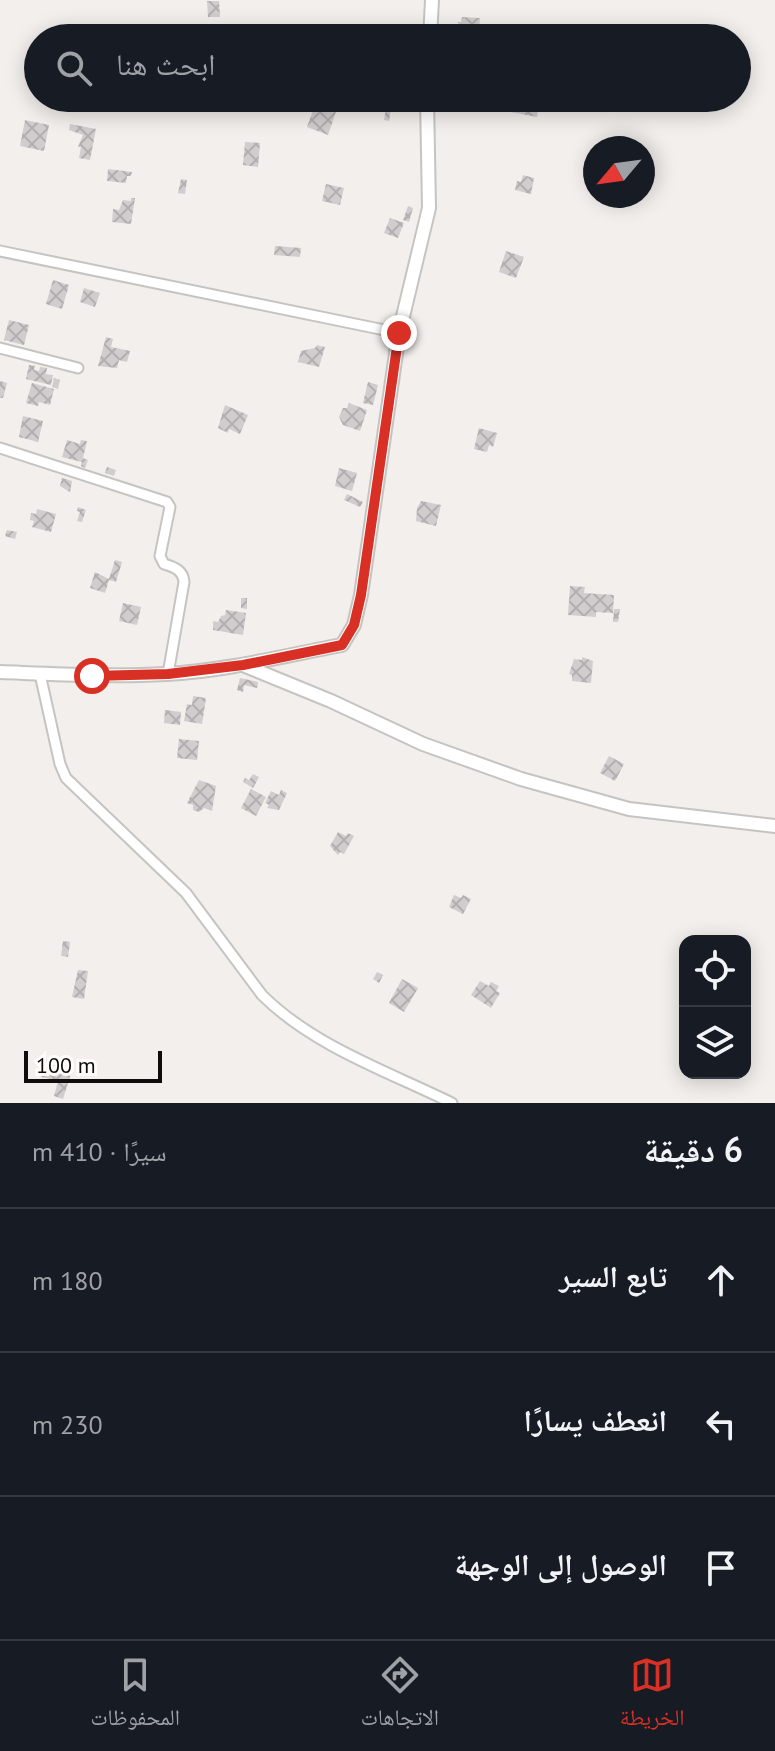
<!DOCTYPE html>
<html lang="ar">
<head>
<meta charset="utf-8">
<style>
  :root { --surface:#171b24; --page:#20242c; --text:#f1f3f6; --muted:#9ea1a6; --line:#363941; --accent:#d93025 }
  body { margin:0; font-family:"PT Sans","Noto Naskh Arabic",sans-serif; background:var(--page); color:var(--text); direction:rtl }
  .controls { position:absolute; right:24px; bottom:24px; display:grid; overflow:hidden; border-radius:16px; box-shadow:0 4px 20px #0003 }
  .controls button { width:72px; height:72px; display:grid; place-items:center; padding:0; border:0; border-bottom:2px solid var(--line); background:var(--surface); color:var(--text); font:40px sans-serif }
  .compass { position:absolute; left:583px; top:136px; width:72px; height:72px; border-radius:50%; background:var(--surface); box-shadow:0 4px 20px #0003; rotate:241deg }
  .scale { position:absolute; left:24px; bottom:20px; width:138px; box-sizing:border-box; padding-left:8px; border:4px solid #0e0d0c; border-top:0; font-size:22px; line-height:28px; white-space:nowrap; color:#0e0d0c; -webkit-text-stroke:6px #fffdfa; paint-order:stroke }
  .stop { position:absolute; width:24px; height:24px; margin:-18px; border:6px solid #d93025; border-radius:50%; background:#fff }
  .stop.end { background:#d93025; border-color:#fff; box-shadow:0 2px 8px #0008 }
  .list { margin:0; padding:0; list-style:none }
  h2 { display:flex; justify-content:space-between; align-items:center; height:104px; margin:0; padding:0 32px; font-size:34px }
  h2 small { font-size:26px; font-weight:400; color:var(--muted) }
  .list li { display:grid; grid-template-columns:52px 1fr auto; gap:24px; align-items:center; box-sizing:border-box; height:144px; padding:0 32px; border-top:2px solid var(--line) }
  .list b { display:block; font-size:30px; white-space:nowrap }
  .list em { font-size:26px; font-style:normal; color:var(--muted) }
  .icon { flex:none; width:44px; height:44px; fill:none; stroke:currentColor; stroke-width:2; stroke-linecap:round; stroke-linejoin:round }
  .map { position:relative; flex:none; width:775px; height:1103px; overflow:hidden; direction:ltr }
  .search { position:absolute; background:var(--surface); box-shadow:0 4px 20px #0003; left:24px; right:24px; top:24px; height:88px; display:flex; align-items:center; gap:20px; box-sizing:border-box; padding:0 28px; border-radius:44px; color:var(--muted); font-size:30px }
  .sheet { height:536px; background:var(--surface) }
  nav { display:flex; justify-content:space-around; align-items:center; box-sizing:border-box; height:112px; border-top:2px solid var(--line); background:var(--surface); font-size:22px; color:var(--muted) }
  nav a { display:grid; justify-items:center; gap:4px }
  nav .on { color:var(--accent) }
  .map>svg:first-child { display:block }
  .building { fill:url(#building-cross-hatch) }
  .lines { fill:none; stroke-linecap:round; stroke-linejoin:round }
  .street-casing { stroke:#c6c4c1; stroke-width:13 }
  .secondary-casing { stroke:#c6c4c1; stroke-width:16 }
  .street { stroke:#fff; stroke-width:9 }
  .secondary { stroke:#fff; stroke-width:12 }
  .route { stroke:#d93025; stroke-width:10 }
</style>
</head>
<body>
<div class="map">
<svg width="775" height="1103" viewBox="0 0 775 1103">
  <defs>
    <pattern id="building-cross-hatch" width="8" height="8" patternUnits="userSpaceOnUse" patternTransform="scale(2)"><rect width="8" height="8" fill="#d1cdcf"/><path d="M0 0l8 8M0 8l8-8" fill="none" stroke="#b2afb1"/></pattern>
  </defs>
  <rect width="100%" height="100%" fill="#f2efec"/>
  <path class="building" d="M 207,1 L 219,1 L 220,17 L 208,17 Z
    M 462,17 L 480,18 L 479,33 L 461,32 L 458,22 L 461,22 Z
    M 214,31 L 228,32 L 228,38 L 213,38 Z
    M 514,98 L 540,98 L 537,117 L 511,112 Z
    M 573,98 L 598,98 L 598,109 L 573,108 Z
    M 317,99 L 338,106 L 328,135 L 307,127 Z
    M 386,108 L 391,109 L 389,121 L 384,120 Z
    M 25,120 L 49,125 L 44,151 L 20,146 Z
    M 70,124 L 96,129 L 90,160 L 79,158 L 81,147 L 78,147 L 83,135 L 69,130 Z
    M 245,142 L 260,143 L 258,167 L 243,165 Z
    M 108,169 L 132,172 L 131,176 L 127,176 L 126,183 L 107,181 Z
    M 523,175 L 534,178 L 531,194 L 515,190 L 517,181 L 521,182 Z
    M 181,179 L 187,180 L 185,194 L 178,193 Z
    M 326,184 L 344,188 L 340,205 L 322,201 Z
    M 131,198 L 135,198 L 131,224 L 112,222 L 113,209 L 119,210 L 123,200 L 131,201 Z
    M 408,206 L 413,208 L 409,222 L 403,220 Z
    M 390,218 L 404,223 L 398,238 L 384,233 Z
    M 275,246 L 301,248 L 300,257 L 274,255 Z
    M 506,251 L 524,257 L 516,278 L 499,272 Z
    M 53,280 L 69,285 L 62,309 L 46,304 Z
    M 84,288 L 100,293 L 95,307 L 80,302 Z
    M 9,320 L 29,325 L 24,345 L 4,340 Z
    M 106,337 L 113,339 L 111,347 L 130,351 L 127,362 L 119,360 L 117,368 L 98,366 Z
    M 317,345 L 325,347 L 319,367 L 298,362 L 301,351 L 315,348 Z
    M 29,365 L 35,366 L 34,370 L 39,371 L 40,367 L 47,368 L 46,374 L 53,375 L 51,385 L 26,379 Z
    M 54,378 L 60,380 L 58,389 L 52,387 Z
    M 0,381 L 7,383 L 3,398 L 0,398 Z
    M 368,382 L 378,385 L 373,405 L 363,403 Z
    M 32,383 L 54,389 L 50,405 L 39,402 L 38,406 L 26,403 Z
    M 349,403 L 367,410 L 360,431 L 343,425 L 339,417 L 343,408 L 347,408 Z
    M 225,405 L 248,415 L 240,434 L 229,429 L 228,433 L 218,428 Z
    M 23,416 L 43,421 L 38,442 L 19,437 Z
    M 479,428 L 497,433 L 493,447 L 489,445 L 487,452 L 474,449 Z
    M 67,440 L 80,444 L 81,440 L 87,441 L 83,458 L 88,460 L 85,468 L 81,466 L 82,462 L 62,457 Z
    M 107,467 L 116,470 L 114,476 L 105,473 Z
    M 339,468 L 357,473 L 352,491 L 335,486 Z
    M 62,478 L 72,481 L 70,492 L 60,486 Z
    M 347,494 L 363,502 L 360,507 L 344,500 Z
    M 421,501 L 441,505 L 436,526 L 416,521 L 417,508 Z
    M 78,507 L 86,510 L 82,522 L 77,521 L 80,512 L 77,511 Z
    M 37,509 L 56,514 L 51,532 L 32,527 L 34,521 L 30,520 L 31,513 L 36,514 Z
    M 7,530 L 17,532 L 15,539 L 5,536 Z
    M 115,560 L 122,562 L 116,582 L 109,580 L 105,593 L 90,588 L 95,572 L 109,579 Z
    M 570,586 L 585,587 L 584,593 L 614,595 L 613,613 L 596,612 L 596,617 L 568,615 Z
    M 241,598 L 247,598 L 247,609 L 241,608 Z
    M 123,603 L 141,607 L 137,625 L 119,621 Z
    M 614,609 L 620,609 L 618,622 L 613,622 Z
    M 226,610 L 246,613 L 243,635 L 213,630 L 213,621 L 218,622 L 221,616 L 225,615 Z
    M 582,657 L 593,661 L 591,683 L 572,681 L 572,675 L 569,674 L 574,659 L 582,660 Z
    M 240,678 L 258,682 L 257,688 L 244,685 L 243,692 L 237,690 Z
    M 193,696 L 206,698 L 202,724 L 184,721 L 187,704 L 192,705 Z
    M 165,710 L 181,712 L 180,725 L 164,723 Z
    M 179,739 L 199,741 L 197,760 L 177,758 Z
    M 609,756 L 624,764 L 615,781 L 600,773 Z
    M 253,774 L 259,777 L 253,788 L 243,782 L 245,778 L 249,780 Z
    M 199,780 L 216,786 L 212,811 L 204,808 L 199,812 L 193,810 L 193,805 L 187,803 Z
    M 251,789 L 266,797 L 256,816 L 241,808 Z
    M 281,790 L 287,793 L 279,810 L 267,808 L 269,805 L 265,803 L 271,791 L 279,795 Z
    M 338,832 L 346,836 L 348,833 L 354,836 L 344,854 L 340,852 L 338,855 L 330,846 Z
    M 454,895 L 461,898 L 463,895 L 471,899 L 463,914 L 449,907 Z
    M 63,941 L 70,942 L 68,957 L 61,956 Z
    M 78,970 L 88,971 L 84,999 L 72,997 Z
    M 377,972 L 383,975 L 379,983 L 373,979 Z
    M 402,979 L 418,988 L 404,1012 L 389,1003 Z
    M 480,981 L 489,986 L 491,982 L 499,986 L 496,991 L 500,993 L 491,1008 L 471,995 Z
    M 46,1059 L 73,1067 L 63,1099 L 54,1096 L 58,1081 L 41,1077 Z"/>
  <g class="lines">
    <g class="street-casing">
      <path id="street" d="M 0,251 L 399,333
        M 0,348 L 78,368
        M 0,448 L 167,502 L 170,507 L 160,556 L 164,564 C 174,567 183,570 184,582 L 168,674
        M 40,674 L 60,764 L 66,778 L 186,893 L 262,995 C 313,1046 389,1072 452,1103"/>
    </g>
    <g class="secondary-casing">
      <path id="secondary" d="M 430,38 L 432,0
        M 243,665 L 331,701 L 423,744 L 521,779 L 629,809 L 775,826
        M 0,672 C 55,674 110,677 166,674 C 225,671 283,656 342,645 L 354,625 L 361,595 L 399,333 L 429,208 L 427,98"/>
    </g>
    <use href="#street" class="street"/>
    <use href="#secondary" class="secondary"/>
  </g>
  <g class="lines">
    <path class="route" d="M 92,676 L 168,674 L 243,665 L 342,645 L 354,625 L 361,595 L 399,333"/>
  </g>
</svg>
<div class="controls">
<button><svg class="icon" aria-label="locate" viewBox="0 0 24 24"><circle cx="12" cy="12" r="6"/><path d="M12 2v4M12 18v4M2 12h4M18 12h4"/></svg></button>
<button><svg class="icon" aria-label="layers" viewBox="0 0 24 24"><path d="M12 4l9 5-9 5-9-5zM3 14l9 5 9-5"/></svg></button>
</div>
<svg class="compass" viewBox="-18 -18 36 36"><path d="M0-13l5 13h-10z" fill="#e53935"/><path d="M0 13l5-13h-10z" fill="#9ea1a6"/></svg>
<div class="scale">100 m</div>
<div class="stop" style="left:92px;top:676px"></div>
<div class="stop end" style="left:399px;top:333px"></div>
<div class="search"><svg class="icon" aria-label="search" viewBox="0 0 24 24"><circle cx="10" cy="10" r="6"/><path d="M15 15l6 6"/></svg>ابحث هنا</div>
</div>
<section class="sheet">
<h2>6 دقيقة<small>سيرًا · 410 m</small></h2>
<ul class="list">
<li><svg class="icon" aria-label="ahead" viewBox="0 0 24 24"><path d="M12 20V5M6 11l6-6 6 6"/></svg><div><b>تابع السير</b></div><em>180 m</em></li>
<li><svg class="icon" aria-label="left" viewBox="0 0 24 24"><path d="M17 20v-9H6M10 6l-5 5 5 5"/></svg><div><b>انعطف يسارًا</b></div><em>230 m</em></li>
<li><svg class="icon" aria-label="arrive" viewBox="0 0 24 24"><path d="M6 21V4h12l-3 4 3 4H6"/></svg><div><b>الوصول إلى الوجهة</b></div></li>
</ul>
</section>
<nav>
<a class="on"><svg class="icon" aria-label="map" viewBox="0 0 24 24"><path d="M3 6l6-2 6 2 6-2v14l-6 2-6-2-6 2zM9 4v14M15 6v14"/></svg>الخريطة</a>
<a><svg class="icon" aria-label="directions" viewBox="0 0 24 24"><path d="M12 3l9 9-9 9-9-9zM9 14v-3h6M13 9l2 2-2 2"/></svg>الاتجاهات</a>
<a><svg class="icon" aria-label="saved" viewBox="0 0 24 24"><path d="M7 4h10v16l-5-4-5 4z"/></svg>المحفوظات</a>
</nav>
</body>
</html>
